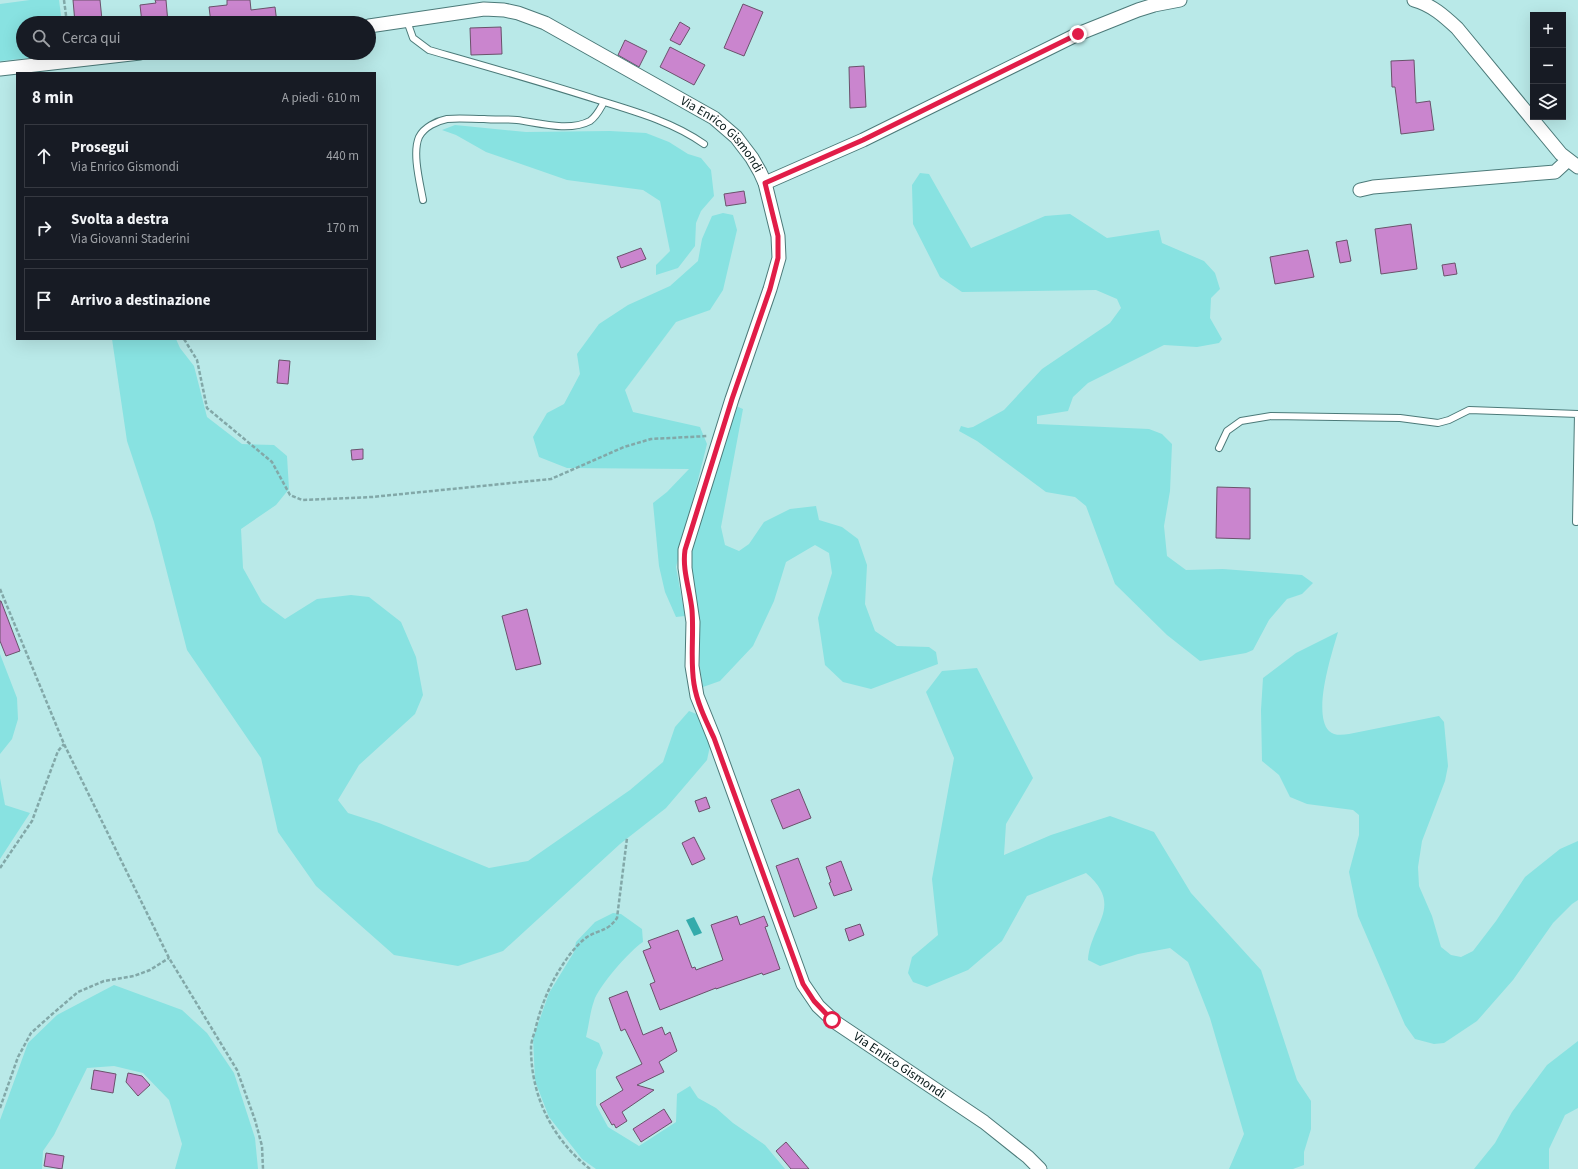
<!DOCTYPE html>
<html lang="it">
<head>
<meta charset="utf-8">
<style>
  :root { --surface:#171b24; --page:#242831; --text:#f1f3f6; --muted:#9ea1a6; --line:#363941 }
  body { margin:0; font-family:"Source Sans 3",sans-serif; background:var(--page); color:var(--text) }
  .controls { position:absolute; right:12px; top:12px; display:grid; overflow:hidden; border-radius:0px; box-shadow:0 4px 16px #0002 }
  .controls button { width:36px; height:36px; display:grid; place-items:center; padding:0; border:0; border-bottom:1px solid var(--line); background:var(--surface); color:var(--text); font:20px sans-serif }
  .stop { position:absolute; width:12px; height:12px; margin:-9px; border:3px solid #e11d48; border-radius:50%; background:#fff }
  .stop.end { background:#e11d48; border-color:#fff; box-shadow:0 1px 4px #0008 }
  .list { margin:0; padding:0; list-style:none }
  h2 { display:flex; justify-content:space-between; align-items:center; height:52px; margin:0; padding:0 16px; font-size:17px }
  h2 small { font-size:13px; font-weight:400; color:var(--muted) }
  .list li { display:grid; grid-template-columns:26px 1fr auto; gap:12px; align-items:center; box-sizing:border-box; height:64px; margin:0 8px 8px; padding:0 8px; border:1px solid var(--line); border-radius:0px }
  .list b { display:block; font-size:15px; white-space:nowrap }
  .list p { margin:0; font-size:13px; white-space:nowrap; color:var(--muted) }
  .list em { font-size:13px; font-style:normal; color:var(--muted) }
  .icon { flex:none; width:22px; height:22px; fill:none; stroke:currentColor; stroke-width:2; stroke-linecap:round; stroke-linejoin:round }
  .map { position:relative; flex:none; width:1578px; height:1169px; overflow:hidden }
  .search { position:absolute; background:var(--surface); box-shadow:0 4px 16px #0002; left:16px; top:16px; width:360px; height:44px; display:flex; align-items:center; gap:10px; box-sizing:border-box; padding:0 14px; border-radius:22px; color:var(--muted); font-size:15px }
  .panel { position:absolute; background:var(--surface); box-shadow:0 4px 16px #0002; left:16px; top:72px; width:360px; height:268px; border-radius:0px }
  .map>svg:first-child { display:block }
  .green { fill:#88e2e1 }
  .water { fill:#34abab }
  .building { fill:#ca85ce; stroke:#6a526b }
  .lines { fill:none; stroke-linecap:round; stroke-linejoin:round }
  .lane-casing { stroke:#4c7a79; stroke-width:8 }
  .street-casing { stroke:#4c7a79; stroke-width:15 }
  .path { stroke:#82a8a8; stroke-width:2.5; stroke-dasharray:4 2; stroke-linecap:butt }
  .lane { stroke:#fff; stroke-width:6 }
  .street { stroke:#fff; stroke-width:13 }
  .route { stroke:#e11d48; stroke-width:5 }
  .labels { text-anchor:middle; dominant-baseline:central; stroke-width:3.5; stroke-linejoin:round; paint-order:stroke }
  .street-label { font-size:13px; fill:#071919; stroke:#c6f7f6 }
</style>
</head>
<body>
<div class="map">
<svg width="1578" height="1169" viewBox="0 0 1578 1169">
  <rect width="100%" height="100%" fill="#b9e9e8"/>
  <path class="green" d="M 30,0 L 59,0 L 62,23 L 23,23 L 23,53 L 67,54 L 0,61 L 0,4 Z
    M 455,125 L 526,132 L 610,131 L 646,133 L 669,142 L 688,154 L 701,158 L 711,170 L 714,196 L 701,211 L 696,223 L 695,246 L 678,268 L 656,275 L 656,265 L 670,251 L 660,201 L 643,190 L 567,180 L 486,152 L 456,135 L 442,130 Z
    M 920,173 L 929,174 L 971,248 L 1045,216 L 1070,214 L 1107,238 L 1159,230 L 1162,243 L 1204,261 L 1215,273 L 1220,289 L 1211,298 L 1210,318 L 1222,339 L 1219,343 L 1197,347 L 1164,345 L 1088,383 L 1073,397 L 1068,411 L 1037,416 L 1037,424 L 1149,429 L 1162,434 L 1172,444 L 1170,491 L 1164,526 L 1167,556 L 1186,570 L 1223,569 L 1302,575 L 1313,583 L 1302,594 L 1287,599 L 1269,620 L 1253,650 L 1246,653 L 1200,661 L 1167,635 L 1115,584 L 1086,506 L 1075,497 L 1046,492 L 977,441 L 959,431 L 961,426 L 968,428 L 973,427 L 1004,410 L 1042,369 L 1110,323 L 1121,308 L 1117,299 L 1096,290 L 962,292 L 940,277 L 913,224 L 912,185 Z
    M 723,213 L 733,215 L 737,230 L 723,290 L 710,310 L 676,322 L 625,390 L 633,412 L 700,427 L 707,444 L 676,567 L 685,616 L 676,617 L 665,592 L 659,566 L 653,503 L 667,492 L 689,469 L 567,468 L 539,457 L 533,437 L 547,413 L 564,404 L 580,374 L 577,354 L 599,324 L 628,305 L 670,286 L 698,261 L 702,239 L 712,216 Z
    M 112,339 L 176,339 L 180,348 L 194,366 L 207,417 L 242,444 L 274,445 L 287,456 L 289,489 L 276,505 L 241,529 L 243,568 L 262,602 L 285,619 L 317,599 L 351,595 L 369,597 L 401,622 L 416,657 L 423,695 L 415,714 L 359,765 L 338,800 L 348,813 L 379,823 L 489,868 L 528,861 L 630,790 L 663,762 L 675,727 L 689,711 L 699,715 L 710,746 L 707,760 L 666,808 L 620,844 L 503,951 L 458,966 L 394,955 L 316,886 L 278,832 L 261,758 L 187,650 L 154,522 L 127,441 Z
    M 736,406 L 743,409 L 721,527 L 725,545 L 739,551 L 749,544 L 764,522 L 790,509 L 816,506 L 819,520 L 842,527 L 858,539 L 867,565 L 865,604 L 875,631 L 897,646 L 929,647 L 936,652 L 938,664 L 871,689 L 843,682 L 825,665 L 818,618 L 832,573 L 829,553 L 815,545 L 786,562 L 774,601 L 753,646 L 720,681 L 703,687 L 700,668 L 699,623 L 691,570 L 691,546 Z
    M 1338,632 C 1332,653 1312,713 1329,731 C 1334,736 1342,735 1349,734 L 1439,716 L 1444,722 L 1448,766 L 1445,781 L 1422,841 L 1418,867 L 1419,886 L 1432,916 L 1441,947 L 1451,955 L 1461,957 L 1473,951 L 1496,921 L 1525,877 L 1560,849 L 1578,841 L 1578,900 L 1572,904 L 1553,923 L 1513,980 L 1477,1021 L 1444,1043 L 1434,1044 L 1415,1039 L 1405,1025 L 1358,916 L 1349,872 L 1359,835 L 1359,815 L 1353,810 L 1307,804 L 1290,797 L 1279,775 L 1262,761 L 1261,710 L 1263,678 L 1296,653 Z
    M 0,654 L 17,698 L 18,719 L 12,739 L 0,754 Z
    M 977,668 L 1033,778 L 1006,824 L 1004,855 L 1051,835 L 1110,816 L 1154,832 L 1191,893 L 1261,970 L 1297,1080 L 1311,1101 L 1311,1129 L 1304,1152 L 1304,1165 L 1293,1169 L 1229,1169 L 1244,1134 L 1210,1018 L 1188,962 L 1170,948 L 1138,954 L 1100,966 L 1088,960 C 1090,925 1125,906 1086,873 L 1027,896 L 1002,941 L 968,970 L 927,987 L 913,982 L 908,973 L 912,957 L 938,935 L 932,879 L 954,758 L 926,692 L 942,671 Z
    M 0,778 L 5,805 L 30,813 L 0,859 Z
    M 613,913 L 621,914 L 642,929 L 643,942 C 630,950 598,987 594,1001 C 590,1012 589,1025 586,1037 L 599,1043 L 603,1053 L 596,1070 L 596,1105 L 608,1127 L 639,1146 L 676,1122 L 677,1094 L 690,1086 L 698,1098 L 716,1108 L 733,1123 L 765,1145 L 785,1169 L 596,1169 L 582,1159 L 549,1117 L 535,1081 L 533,1038 L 549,993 L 574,952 L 576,942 L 595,922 Z
    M 114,985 L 182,1010 L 207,1033 L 234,1073 L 255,1138 L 258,1169 L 175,1169 L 182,1144 L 169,1100 L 143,1073 L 114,1066 L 87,1068 L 54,1135 L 43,1151 L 42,1169 L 0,1169 L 0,1120 L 28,1043 L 57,1015 Z
    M 1578,1041 L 1578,1108 L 1565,1115 L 1549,1149 L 1549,1169 L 1474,1169 L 1495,1143 L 1512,1112 L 1547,1065 Z"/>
  <path class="water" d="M 694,917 L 702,933 L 694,936 L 686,920 Z"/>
  <path class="building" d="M 73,0 L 100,0 L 102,20 L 75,23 Z
    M 155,0 L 166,0 L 168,23 L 142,23 L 140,5 L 156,3 Z
    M 227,0 L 250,0 L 251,10 L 275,7 L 277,23 L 211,23 L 209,7 L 227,5 Z
    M 743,4 L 763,12 L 744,56 L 724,48 Z
    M 680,22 L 690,28 L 680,45 L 670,40 Z
    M 501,27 L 502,54 L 471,55 L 470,28 Z
    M 625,40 L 647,51 L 639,67 L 618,55 Z
    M 670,47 L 705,65 L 694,85 L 660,67 Z
    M 1414,60 L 1416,103 L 1430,101 L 1434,130 L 1401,134 L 1395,87 L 1392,87 L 1391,61 Z
    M 864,66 L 866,107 L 850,108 L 849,67 Z
    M 744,191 L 746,203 L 726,206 L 724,194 Z
    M 1411,224 L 1417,269 L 1381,274 L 1375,229 Z
    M 1347,240 L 1351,261 L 1340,263 L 1336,242 Z
    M 641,248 L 646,259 L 621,268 L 617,257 Z
    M 1308,250 L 1314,277 L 1275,284 L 1270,257 Z
    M 1455,263 L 1457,274 L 1444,276 L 1442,265 Z
    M 279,360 L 290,361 L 288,384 L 277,383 Z
    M 363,449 L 363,459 L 352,460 L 351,450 Z
    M 1217,487 L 1250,488 L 1250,539 L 1216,538 Z
    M 0,601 L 1,601 L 20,651 L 6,656 L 0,641 Z
    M 527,609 L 541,664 L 516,670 L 502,616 Z
    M 799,789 L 811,818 L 783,829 L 771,800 Z
    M 706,797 L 710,808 L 699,812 L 695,801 Z
    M 694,837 L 705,859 L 692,865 L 682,843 Z
    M 798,858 L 817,908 L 794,917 L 776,866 Z
    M 841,861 L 852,890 L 834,896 L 829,883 L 831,882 L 826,867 Z
    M 737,916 L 740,925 L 764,916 L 768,926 L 765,927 L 780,969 L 763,975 L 762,973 L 716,989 L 716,988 L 660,1010 L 650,984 L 655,982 L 643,951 L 651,948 L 648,941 L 678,930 L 692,968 L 695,967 L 696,970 L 723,960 L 711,925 Z
    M 860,924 L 864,935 L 849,941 L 845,929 Z
    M 627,991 L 643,1035 L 662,1027 L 665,1035 L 670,1032 L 677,1051 L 659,1062 L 664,1072 L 637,1085 L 654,1090 L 622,1112 L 627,1121 L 616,1128 L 614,1124 L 612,1125 L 600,1104 L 623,1090 L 616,1077 L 642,1064 L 625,1029 L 621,1031 L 609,998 Z
    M 94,1070 L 116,1074 L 113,1093 L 91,1089 Z
    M 128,1073 L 142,1076 L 150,1085 L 138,1096 L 126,1082 Z
    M 664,1109 L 672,1122 L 641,1142 L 633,1129 Z
    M 786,1142 L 809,1169 L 791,1169 L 776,1151 Z
    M 46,1153 L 64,1156 L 62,1169 L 44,1166 Z"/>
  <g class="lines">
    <g class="lane-casing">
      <path id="lane" d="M 407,21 L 413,38 L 429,50 C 485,66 542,82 598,100 C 634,111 673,122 704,144
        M 423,200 C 420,183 412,153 419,137 C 424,127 437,121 447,119 C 459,118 472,119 484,119 C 495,120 506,119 517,120 C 539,123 569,132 590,121 C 597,116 600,109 604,102
        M 1219,448 L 1227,431 L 1241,421 L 1271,416 L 1400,418 L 1438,423 L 1449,420 L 1469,410 L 1578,414
        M 1576,522 L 1578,414"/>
    </g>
    <g class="street-casing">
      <g id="street">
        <path d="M 1414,0 C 1432,5 1444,16 1457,28 L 1561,154 L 1578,167"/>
        <path id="s1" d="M 369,26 L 484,9 L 504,10 L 518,13 L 545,23 L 714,118 L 736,137 L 752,158 L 760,172 L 765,183 L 778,236 L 779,258 L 770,289 L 732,399 L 685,550 L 685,568 L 693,622 L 692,666 L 697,696 L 714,738 L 803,984 L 818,1006 L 835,1022 L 984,1122 L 1028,1157 L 1040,1169"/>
        <path d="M 0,69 L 140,53"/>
        <path d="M 765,183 L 863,140 L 1078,34 L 1138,10 L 1154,5 L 1180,0"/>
        <path d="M 1360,190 L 1373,187 L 1555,172 L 1568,160"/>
      </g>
    </g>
    <path class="path" d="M 64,0 L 67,23
      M 184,339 L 197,360 L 207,408 L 272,462 L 290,495 L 302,500 L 372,497 L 551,479 L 624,447 L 651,439 L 708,436
      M 0,589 L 64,744 L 169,958 L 237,1070 L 255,1120 L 262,1146 L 263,1169
      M 0,868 L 32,821 L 58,751 L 64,744
      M 0,1108 L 18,1057 L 31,1033 L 50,1016 L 78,992 L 104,981 L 134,976 L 150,970 L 169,958
      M 590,1169 C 552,1139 531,1096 531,1048 C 531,1043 533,1036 535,1031 C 541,1004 552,979 568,957 C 573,950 581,941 587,937 C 600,929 607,932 617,918 L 627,838"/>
    <use href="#lane" class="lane"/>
    <use href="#street" class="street"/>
  </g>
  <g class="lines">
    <path class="route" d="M 832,1020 L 814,1001 L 803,984 L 714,738 C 706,721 697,703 694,684 C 690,660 694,635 692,610 C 690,590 682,570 685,550 L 732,399 L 770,289 L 778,258 L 778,236 L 765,183 L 863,140 L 1078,34"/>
  </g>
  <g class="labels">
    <g class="street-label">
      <text stroke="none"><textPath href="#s1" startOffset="390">Via Enrico Gismondi</textPath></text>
      <text stroke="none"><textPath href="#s1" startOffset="1422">Via Enrico Gismondi</textPath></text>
    </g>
  </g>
</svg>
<div class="controls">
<button>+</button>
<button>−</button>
<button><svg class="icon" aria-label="layers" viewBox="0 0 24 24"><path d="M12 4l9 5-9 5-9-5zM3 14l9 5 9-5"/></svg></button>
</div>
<div class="stop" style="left:832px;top:1020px"></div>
<div class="stop end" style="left:1078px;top:34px"></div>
<div class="search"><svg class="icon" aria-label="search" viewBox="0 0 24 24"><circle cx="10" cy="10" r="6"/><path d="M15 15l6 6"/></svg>Cerca qui</div>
<section class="panel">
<h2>8 min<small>A piedi · 610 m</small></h2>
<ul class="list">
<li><svg class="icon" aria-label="ahead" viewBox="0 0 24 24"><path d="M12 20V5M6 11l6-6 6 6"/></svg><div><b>Prosegui</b><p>Via Enrico Gismondi</p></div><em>440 m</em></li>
<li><svg class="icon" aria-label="right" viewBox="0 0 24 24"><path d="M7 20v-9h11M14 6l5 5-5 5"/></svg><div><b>Svolta a destra</b><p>Via Giovanni Staderini</p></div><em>170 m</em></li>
<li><svg class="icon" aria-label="arrive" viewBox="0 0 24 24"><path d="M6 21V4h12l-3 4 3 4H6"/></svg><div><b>Arrivo a destinazione</b></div></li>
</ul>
</section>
</div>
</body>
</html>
